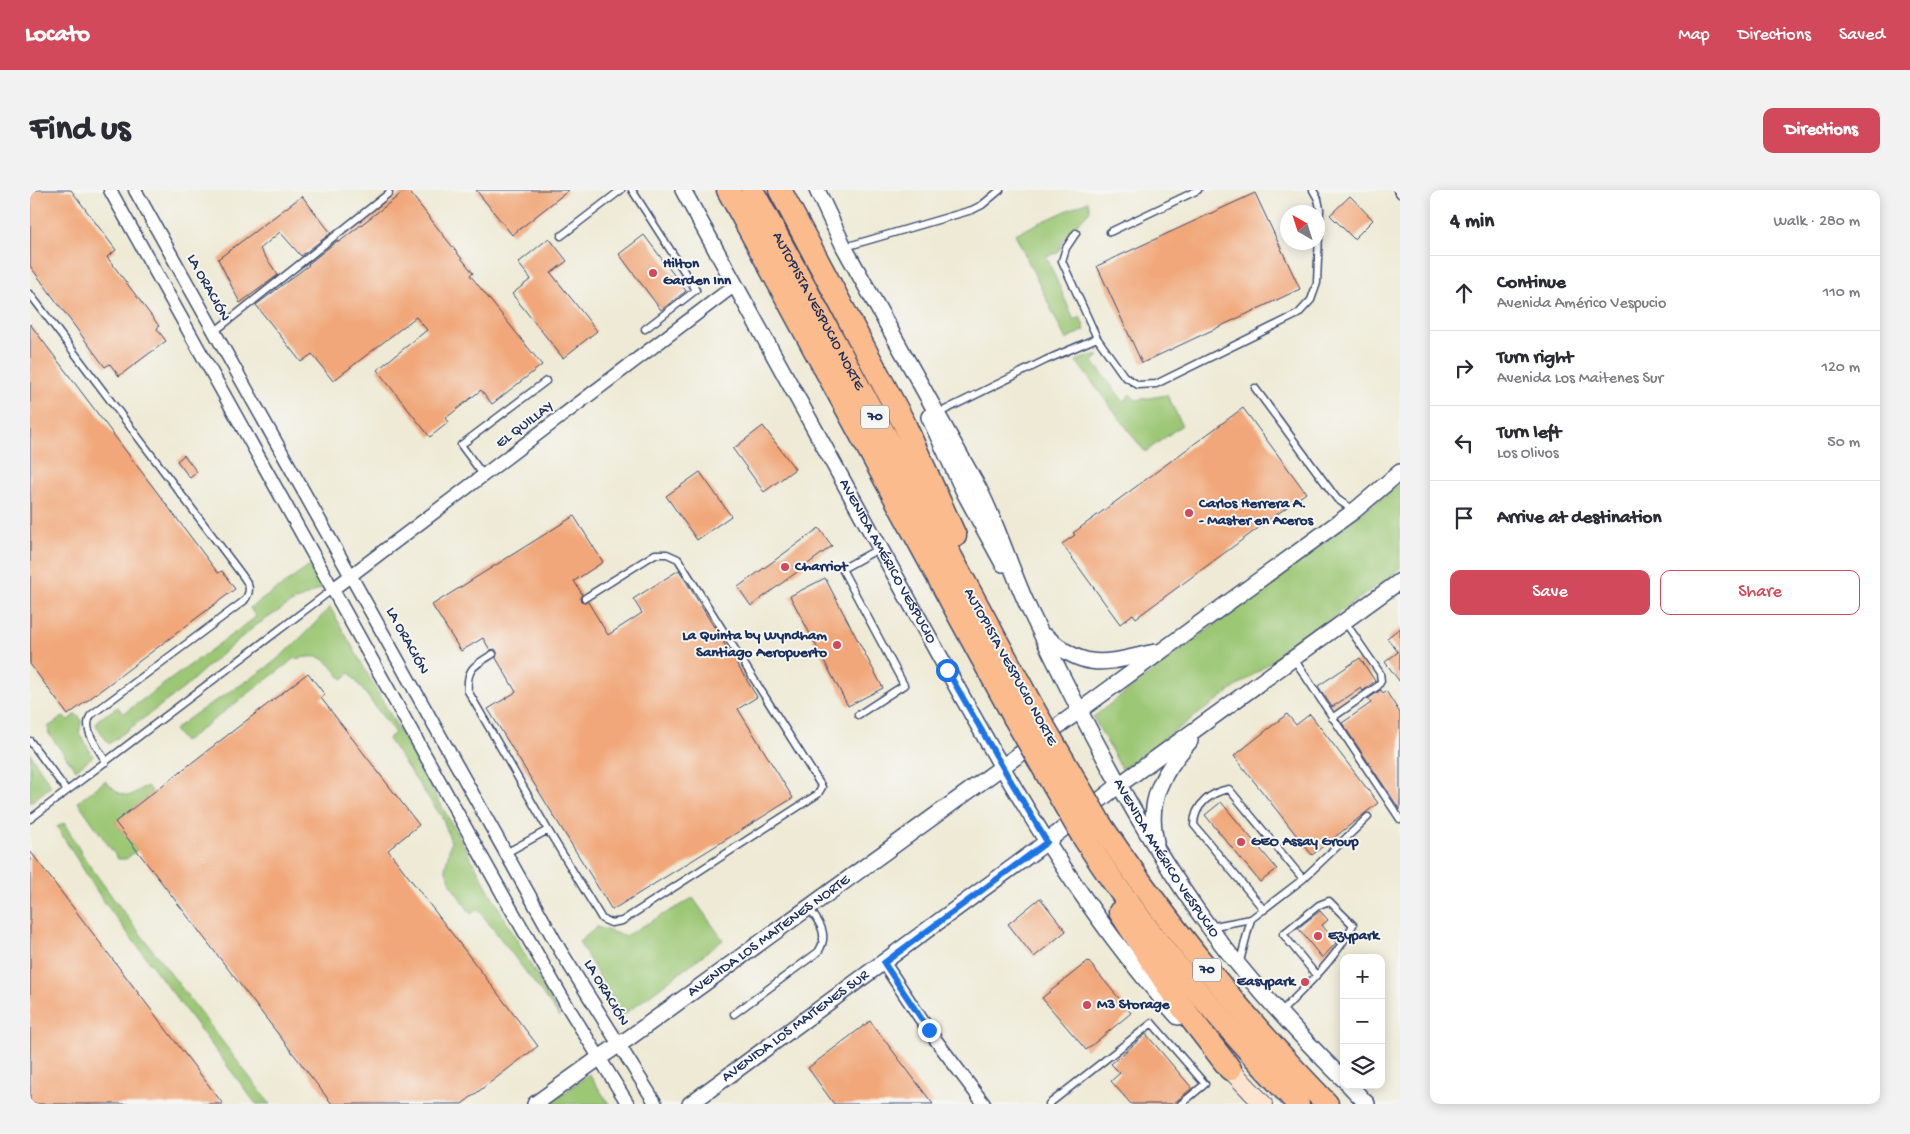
<!DOCTYPE html>
<html lang="en">
<head>
<meta charset="utf-8">
<style>
  :root { --surface:#fff; --page:#f2f2f3; --text:#2b2b33; --muted:#7c7c81; --line:#e1e1e2; --accent:#d1495b }
  body { margin:0; font-family:"Gochi Hand",sans-serif; background:var(--page); color:var(--text) }
  .controls { position:absolute; right:15px; bottom:15px; display:grid; overflow:hidden; border-radius:10px; box-shadow:0 2px 12px #0003 }
  .controls button { width:45px; height:45px; display:grid; place-items:center; padding:0; border:0; border-bottom:1px solid var(--line); background:var(--surface); color:var(--text); font:25px sans-serif }
  .compass { position:absolute; left:1250px; top:15px; width:45px; height:45px; border-radius:50%; background:var(--surface); box-shadow:0 2px 12px #0003; rotate:321deg }
  .stop { position:absolute; width:15px; height:15px; margin:-11px; border:4px solid #1a73e8; border-radius:50%; background:#fff }
  .stop.end { background:#1a73e8; border-color:#fff; box-shadow:0 1px 5px #0008 }
  .list { margin:0; padding:0; list-style:none }
  h2 { display:flex; justify-content:space-between; align-items:center; height:65px; margin:0; padding:0 20px; font-size:21px }
  h2 small { font-size:16px; font-weight:400; color:var(--muted) }
  .list li { display:grid; grid-template-columns:32px 1fr auto; gap:15px; align-items:center; box-sizing:border-box; height:75px; padding:0 20px; border-top:1px solid var(--line) }
  .list b { display:block; font-size:19px; white-space:nowrap }
  .list p { margin:0; font-size:16px; white-space:nowrap; color:var(--muted) }
  .list em { font-size:16px; font-style:normal; color:var(--muted) }
  .actions { display:flex; gap:10px; padding:15px 20px }
  .actions a { flex:1; padding:11px 0; border:1px solid var(--accent); border-radius:10px; text-align:center; font-size:18px; color:var(--accent) }
  .actions .main { background:var(--accent); color:#fff }
  .icon { flex:none; width:28px; height:28px; fill:none; stroke:currentColor; stroke-width:2; stroke-linecap:round; stroke-linejoin:round }
  .map { position:relative; flex:none; width:1370px; height:914px; overflow:hidden; border-radius:10px }
  header { display:flex; align-items:center; gap:30px; box-sizing:border-box; height:70px; padding:0 25px; background:var(--accent); color:#fff }
  header strong { font-size:24px }
  nav { display:flex; gap:28px; margin-inline-start:auto; font-size:18px }
  .intro { display:flex; align-items:center; justify-content:space-between; box-sizing:border-box; height:120px; padding:0 30px }
  h1 { margin:0; font-size:35px }
  .button { padding:12px 22px; border-radius:10px; background:var(--accent); color:#fff; font-size:18px; font-weight:700 }
  main { display:flex; gap:30px; padding:0 30px }
  aside { flex:1; background:var(--surface); border-radius:10px; box-shadow:0 2px 12px #0003 }
  .map>svg:first-child { display:block }
  .green { fill:#9cc775; stroke:#5c7b6a }
  .building { fill:#f1a779 }
  .lines { fill:none; stroke-linecap:round; stroke-linejoin:round }
  .service-casing { stroke:#3b4b70; stroke-width:9 }
  .minor-casing { stroke:#3b4b70; stroke-width:15 }
  .tertiary-casing { stroke:#3b4b70; stroke-width:18 }
  .secondary-casing { stroke:#3b4b70; stroke-width:20 }
  .motorway-casing { stroke:#3b4b70; stroke-width:25 }
  .service { stroke:#fff; stroke-width:6 }
  .minor { stroke:#fff; stroke-width:12 }
  .tertiary { stroke:#fff; stroke-width:15 }
  .secondary { stroke:#fde4d1; stroke-width:18 }
  .motorway { stroke:#fbbb8c; stroke-width:22 }
  .motorway-bridge-casing { stroke:#3b4b70; stroke-width:25; stroke-linecap:butt }
  .motorway-bridge { stroke:#fbbb8c; stroke-width:22 }
  .route { stroke:#1a73e8; stroke-width:6 }
  .poi-dot { fill:#d1495b; stroke:#f6f6f2; stroke-width:2 }
  .labels { text-anchor:middle; dominant-baseline:central; stroke-width:4; stroke-linejoin:round; paint-order:stroke }
  .shield { fill:#f6f6f2; stroke:#5d6b8a; stroke-width:1 }
  .shield-label { font-size:14px; font-weight:bold; fill:#1b2f5e }
  .poi-label { font-size:15px; font-weight:bold; fill:#1b2f5e; stroke:#f6f6f2; text-anchor:start }
  .street-label { font-size:15px; fill:#1b2f5e; stroke:#f6f6f2 }
</style>
</head>
<body>
<header>
<strong>Locato</strong>
<nav><a>Map</a><a>Directions</a><a>Saved</a></nav>
</header>
<div class="intro"><h1>Find us</h1><a class="button">Directions</a></div>
<main>
<div class="map">
<svg width="1370" height="914" viewBox="0 0 1370 914">
  <rect width="100%" height="100%" fill="#f6f6f2"/>
  <filter id="ink" filterUnits="userSpaceOnUse"><feTurbulence type="fractalNoise" baseFrequency=".02" numOctaves="2"/><feDisplacementMap in="SourceGraphic" scale="10" xChannelSelector="R" yChannelSelector="G"/><feConvolveMatrix kernelMatrix="1 2 1 2 8 2 1 2 1" color-interpolation-filters="sRGB"/></filter>
  <filter id="wash" filterUnits="userSpaceOnUse"><feTurbulence type="fractalNoise" baseFrequency=".0096" numOctaves="4" result="noise"/><feDisplacementMap in="SourceGraphic" scale="20" xChannelSelector="R" yChannelSelector="G"/><feGaussianBlur stdDeviation="1.12" result="paint"/><feColorMatrix in="noise" values="0 0 0 0 0 0 0 0 0 0 0 0 0 0 0 0 0 1.4 0 .05"/><feComposite in="paint" operator="in"/></filter>
  <g filter="url(#wash)">
    <rect width="100%" height="100%" fill="#eeead5"/>
    <path class="green" d="M 1058,11 L 1060,21 L 1034,48 L 1028,63 L 1016,66 L 1044,130 L 1050,126 L 1055,140 L 1036,150 L 985,44 Z
      M 1060,166 L 1069,166 L 1063,172 L 1094,212 L 1100,204 L 1106,210 L 1137,205 L 1152,235 L 1115,262 L 1046,171 Z
      M 1370,294 L 1370,379 L 1092,579 L 1063,527 Z
      M 280,376 L 292,398 L 261,413 L 225,436 L 180,474 L 154,498 L 79,554 L 66,535 L 69,529 L 88,517 L 93,524 L 226,427 L 220,418 Z
      M 300,417 L 530,827 L 448,719 L 441,724 L 423,698 L 415,678 L 421,652 L 413,629 L 358,549 L 365,543 L 320,483 L 312,489 C 293,466 294,464 264,469 L 154,552 L 144,540 C 173,516 206,500 236,478 C 260,460 280,439 300,417 Z
      M 46,524 L 52,530 L 49,543 L 63,566 L 46,580 L 19,544 L 18,537 L 33,527 L 38,530 Z
      M 0,563 L 21,596 L 0,613 Z
      M 75,591 L 89,603 L 99,606 L 117,596 L 123,603 L 85,632 L 107,660 L 96,669 L 88,669 L 48,612 Z
      M 34,633 L 55,669 L 83,708 L 240,914 L 226,914 L 72,709 L 27,637 Z
      M 663,708 L 693,750 L 592,826 L 549,752 L 567,737 L 595,746 Z
      M 559,884 L 579,914 L 519,914 Z"/>
    <g id="blocks">
      <path class="building" d="M 0,0 L 41,0 L 86,60 L 77,67 L 129,136 L 127,139 L 136,151 L 89,186 L 80,174 L 75,177 L 0,76 Z
        M 376,0 L 378,0 L 443,83 L 440,85 L 512,175 L 462,214 L 451,200 L 416,228 L 419,232 L 400,247 L 347,180 L 397,140 L 386,127 L 303,191 L 282,164 L 271,172 L 226,115 L 279,75 L 278,74 L 307,51 L 309,52 Z
        M 446,0 L 539,0 L 482,45 Z
        M 1225,3 L 1270,99 L 1112,173 L 1067,76 Z
        M 272,6 L 301,43 L 271,66 L 250,42 L 230,59 L 248,85 L 210,113 L 188,69 Z
        M 1320,6 L 1343,30 L 1324,49 L 1300,25 Z
        M 614,45 L 656,101 L 631,120 L 589,64 Z
        M 519,48 L 537,71 L 521,83 L 567,141 L 533,168 L 482,104 L 501,89 L 488,73 Z
        M 0,134 L 188,383 L 192,381 L 205,399 L 38,525 L 0,474 Z
        M 1213,218 L 1276,303 L 1106,428 L 1103,424 L 1090,434 L 1032,354 L 1045,345 L 1043,343 Z
        M 733,236 L 765,279 L 734,302 L 703,259 Z
        M 154,265 L 167,282 L 160,288 L 147,271 Z
        M 670,282 L 701,326 L 667,350 L 636,306 Z
        M 544,326 L 573,372 L 544,391 L 552,404 L 550,408 L 551,411 L 558,412 L 578,445 L 612,423 L 603,409 L 649,380 L 727,507 L 708,519 L 763,608 L 582,720 L 458,519 L 486,502 L 466,468 L 467,462 L 465,459 L 460,460 L 453,448 L 431,461 L 402,415 Z
        M 789,338 L 802,356 L 721,416 L 708,397 Z
        M 795,388 L 853,498 L 818,516 L 760,406 Z
        M 1370,438 L 1370,492 L 1355,472 L 1368,462 L 1357,448 Z
        M 1330,468 L 1345,491 L 1333,501 L 1331,498 L 1302,517 L 1288,496 Z
        M 278,483 L 295,505 L 291,508 L 389,635 L 358,660 L 508,856 L 432,914 L 302,914 L 85,632 Z
        M 1351,500 L 1353,503 L 1356,501 L 1370,523 L 1370,620 L 1312,533 L 1341,513 L 1338,509 Z
        M 1257,524 L 1266,535 L 1280,524 L 1348,613 L 1282,665 L 1204,566 Z
        M 1191,612 L 1247,679 L 1230,692 L 1175,625 Z
        M 0,661 L 193,914 L 0,914 Z
        M 1010,708 L 1036,741 L 1004,767 L 978,734 Z
        M 1290,721 L 1298,730 L 1292,735 L 1306,753 L 1292,768 L 1268,738 Z
        M 1058,771 L 1101,823 L 1056,860 L 1012,808 Z
        M 840,831 L 903,914 L 804,914 L 778,878 Z
        M 1116,844 L 1162,898 L 1143,914 L 1101,914 L 1081,891 L 1090,883 L 1081,874 Z"/>
    </g>
  </g>
  <g filter="url(#ink)">
    <use href="#blocks" fill-opacity="0" stroke="#3b4b70" stroke-width="1"/>
    <g class="lines">
      <g class="service-casing">
        <path id="service" d="M 602,0 L 666,100 L 615,139
          M 1367,0 L 1370,4
          M 1080,42 L 1168,0
          M 1046,43 L 1036,58 L 1032,71 L 1067,148
          M 531,46 L 591,0
          M 815,57 L 942,20 L 952,15 L 970,0
          M 0,104 L 209,381 C 217,392 224,398 214,411 L 61,525 C 51,539 69,559 76,572
          M 184,142 L 359,3
          M 1225,198 L 1307,309 L 1323,320
          M 907,224 L 1016,170 L 1067,148 L 1094,186 L 1108,195 L 1126,194 L 1268,124 L 1281,110 L 1287,93 L 1290,19 L 1288,9 L 1283,0
          M 454,286 L 431,255 L 516,191
          M 463,464 C 445,475 436,478 438,501 L 518,640
          M 1264,469 L 1370,629
          M 828,525 L 874,495 L 812,379 L 850,358
          M 1302,528 L 1348,496 L 1351,491 L 1350,483 L 1315,432
          M 0,551 L 37,601
          M 0,629 L 303,399
          M 476,663 L 518,640 L 572,729 L 581,733 L 592,731 L 788,604 L 792,597 L 648,369 L 637,364 L 625,364 L 555,408
          M 1234,720 L 1164,635 C 1164,615 1181,602 1199,599 L 1273,689
          M 1179,737 L 1221,729 L 1273,689 L 1338,627
          M 1209,775 L 1221,729
          M 1250,823 C 1276,796 1306,769 1323,735 L 1299,711 L 1289,715 L 1253,744 L 1286,785
          M 704,824 L 788,762 C 800,745 789,732 779,718
          M 1019,914 L 1122,833 L 1175,894 L 1151,914"/>
      </g>
      <g class="minor-casing">
        <path id="minor" d="M 80,0 L 477,712 L 536,814 L 598,914
          M 105,0 L 530,760 L 626,914
          M 303,399 L 705,95
          M 854,773 L 899,841 L 954,914"/>
      </g>
      <g class="tertiary-casing">
        <g id="tertiary">
          <path id="s1" d="M 653,0 C 733,146 813,292 894,438 C 969,573 1043,712 1148,827"/>
          <path id="s2" d="M 787,0 L 814,57 L 949,299 C 969,338 981,381 1000,421 C 1052,528 1109,641 1179,737 C 1219,792 1266,842 1314,890"/>
          <path d="M 899,227 L 935,304 L 973,374"/>
          <path d="M 1017,447 C 1057,483 1077,472 1125,462"/>
          <path d="M 1126,652 C 1116,610 1133,582 1160,551"/>
          <path d="M 1319,895 L 1337,914"/>
          <path id="s3" d="M 505,914 L 569,868 L 599,848 L 1254,372 L 1324,321 L 1370,282"/>
          <path id="s4" d="M 660,914 L 1006,660 L 1089,595 L 1370,391"/>
        </g>
      </g>
      <g class="secondary-casing">
        <path id="secondary" d="M 1200,879 L 1233,914"/>
      </g>
      <g class="motorway-casing">
        <g id="motorway">
          <path d="M 698,0 L 984,527"/>
          <path id="s5" d="M 722,0 L 1003,518"/>
          <path d="M 750,0 L 873,231 L 925,346"/>
          <path d="M 1071,635 C 1138,735 1213,827 1297,914"/>
          <path d="M 1052,645 C 1114,742 1189,831 1268,914"/>
          <path d="M 1090,722 L 1149,813 L 1200,879"/>
        </g>
      </g>
      <use href="#service" class="service"/>
      <use href="#minor" class="minor"/>
      <use href="#tertiary" class="tertiary"/>
      <use href="#secondary" class="secondary"/>
      <use href="#motorway" class="motorway"/>
      <g class="motorway-bridge-casing">
        <path id="motorway-bridge" d="M 1003,518 L 1071,635
          M 984,527 L 1052,645"/>
      </g>
      <use href="#motorway-bridge" class="motorway-bridge"/>
    </g>
  </g>
  <g class="lines" filter="url(#ink)">
    <path class="route" d="M 899,840 L 854,773 L 1017,652 L 972,576 L 917,480"/>
  </g>
  <g class="poi-dot">
    <circle cx="623" cy="83" r="5"/>
    <circle cx="1159" cy="323" r="5"/>
    <circle cx="755" cy="377" r="5"/>
    <circle cx="807" cy="455" r="5"/>
    <circle cx="1211" cy="652" r="5"/>
    <circle cx="1288" cy="746" r="5"/>
    <circle cx="1275" cy="792" r="5"/>
    <circle cx="1057" cy="815" r="5"/>
  </g>
  <g class="labels">
    <g class="shield">
      <rect x="831" y="215.5" width="28" height="23" rx="4"/>
      <rect x="1163" y="768.5" width="28" height="23" rx="4"/>
    </g>
    <g class="shield-label">
      <text x="845" y="227">70</text>
      <text x="1177" y="780">70</text>
    </g>
    <g class="poi-label">
      <text x="633" y="74">Hilton<tspan x="633" dy="17">Garden Inn</tspan></text>
      <text x="1169" y="314">Carlos Herrera A.<tspan x="1169" dy="17">- Master en Aceros</tspan></text>
      <text x="765" y="377">Charriot</text>
      <text x="797" y="446" text-anchor="end">La Quinta by Wyndham<tspan x="797" dy="17">Santiago Aeropuerto</tspan></text>
      <text x="1221" y="652">GEO Assay Group</text>
      <text x="1298" y="746">Ezypark</text>
      <text x="1265" y="792" text-anchor="end">Easypark</text>
      <text x="1067" y="815">M3 Storage</text>
    </g>
    <g class="street-label">
      <text transform="translate(178 98) rotate(61)">LA ORACIÓN</text>
      <text stroke="none"><textPath href="#s5" startOffset="138">AUTOPISTA VESPUCIO NORTE</textPath></text>
      <text transform="translate(495 235) rotate(-37)">EL QUILLAY</text>
      <text stroke="none"><textPath href="#s1" startOffset="424">AVENIDA AMÉRICO VESPUCIO</textPath></text>
      <text transform="translate(377 451) rotate(61)">LA ORACIÓN</text>
      <text transform="translate(980 477) rotate(61)">AUTOPISTA VESPUCIO NORTE</text>
      <text stroke="none"><textPath href="#s2" startOffset="755">AVENIDA AMÉRICO VESPUCIO</textPath></text>
      <text stroke="none"><textPath href="#s3" startOffset="288">AVENIDA LOS MAITENES NORTE</textPath></text>
      <text transform="translate(576 803) rotate(59)">LA ORACIÓN</text>
      <text stroke="none"><textPath href="#s4" startOffset="131">AVENIDA LOS MAITENES SUR</textPath></text>
    </g>
  </g>
</svg>
<div class="controls">
<button>+</button>
<button>−</button>
<button><svg class="icon" aria-label="layers" viewBox="0 0 24 24"><path d="M12 4l9 5-9 5-9-5zM3 14l9 5 9-5"/></svg></button>
</div>
<svg class="compass" viewBox="-18 -18 36 36"><path d="M0-13l5 13h-10z" fill="#e53935"/><path d="M0 13l5-13h-10z" fill="#7c7c81"/></svg>
<div class="stop" style="left:917px;top:480px"></div>
<div class="stop end" style="left:899px;top:840px"></div>
</div>
<aside>
<h2>4 min<small>Walk · 280 m</small></h2>
<ul class="list">
<li><svg class="icon" aria-label="ahead" viewBox="0 0 24 24"><path d="M12 20V5M6 11l6-6 6 6"/></svg><div><b>Continue</b><p>Avenida Américo Vespucio</p></div><em>110 m</em></li>
<li><svg class="icon" aria-label="right" viewBox="0 0 24 24"><path d="M7 20v-9h11M14 6l5 5-5 5"/></svg><div><b>Turn right</b><p>Avenida Los Maitenes Sur</p></div><em>120 m</em></li>
<li><svg class="icon" aria-label="left" viewBox="0 0 24 24"><path d="M17 20v-9H6M10 6l-5 5 5 5"/></svg><div><b>Turn left</b><p>Los Olivos</p></div><em>50 m</em></li>
<li><svg class="icon" aria-label="arrive" viewBox="0 0 24 24"><path d="M6 21V4h12l-3 4 3 4H6"/></svg><div><b>Arrive at destination</b></div></li>
</ul>
<div class="actions"><a class="main">Save</a><a>Share</a></div>
</aside>
</main>
</body>
</html>
